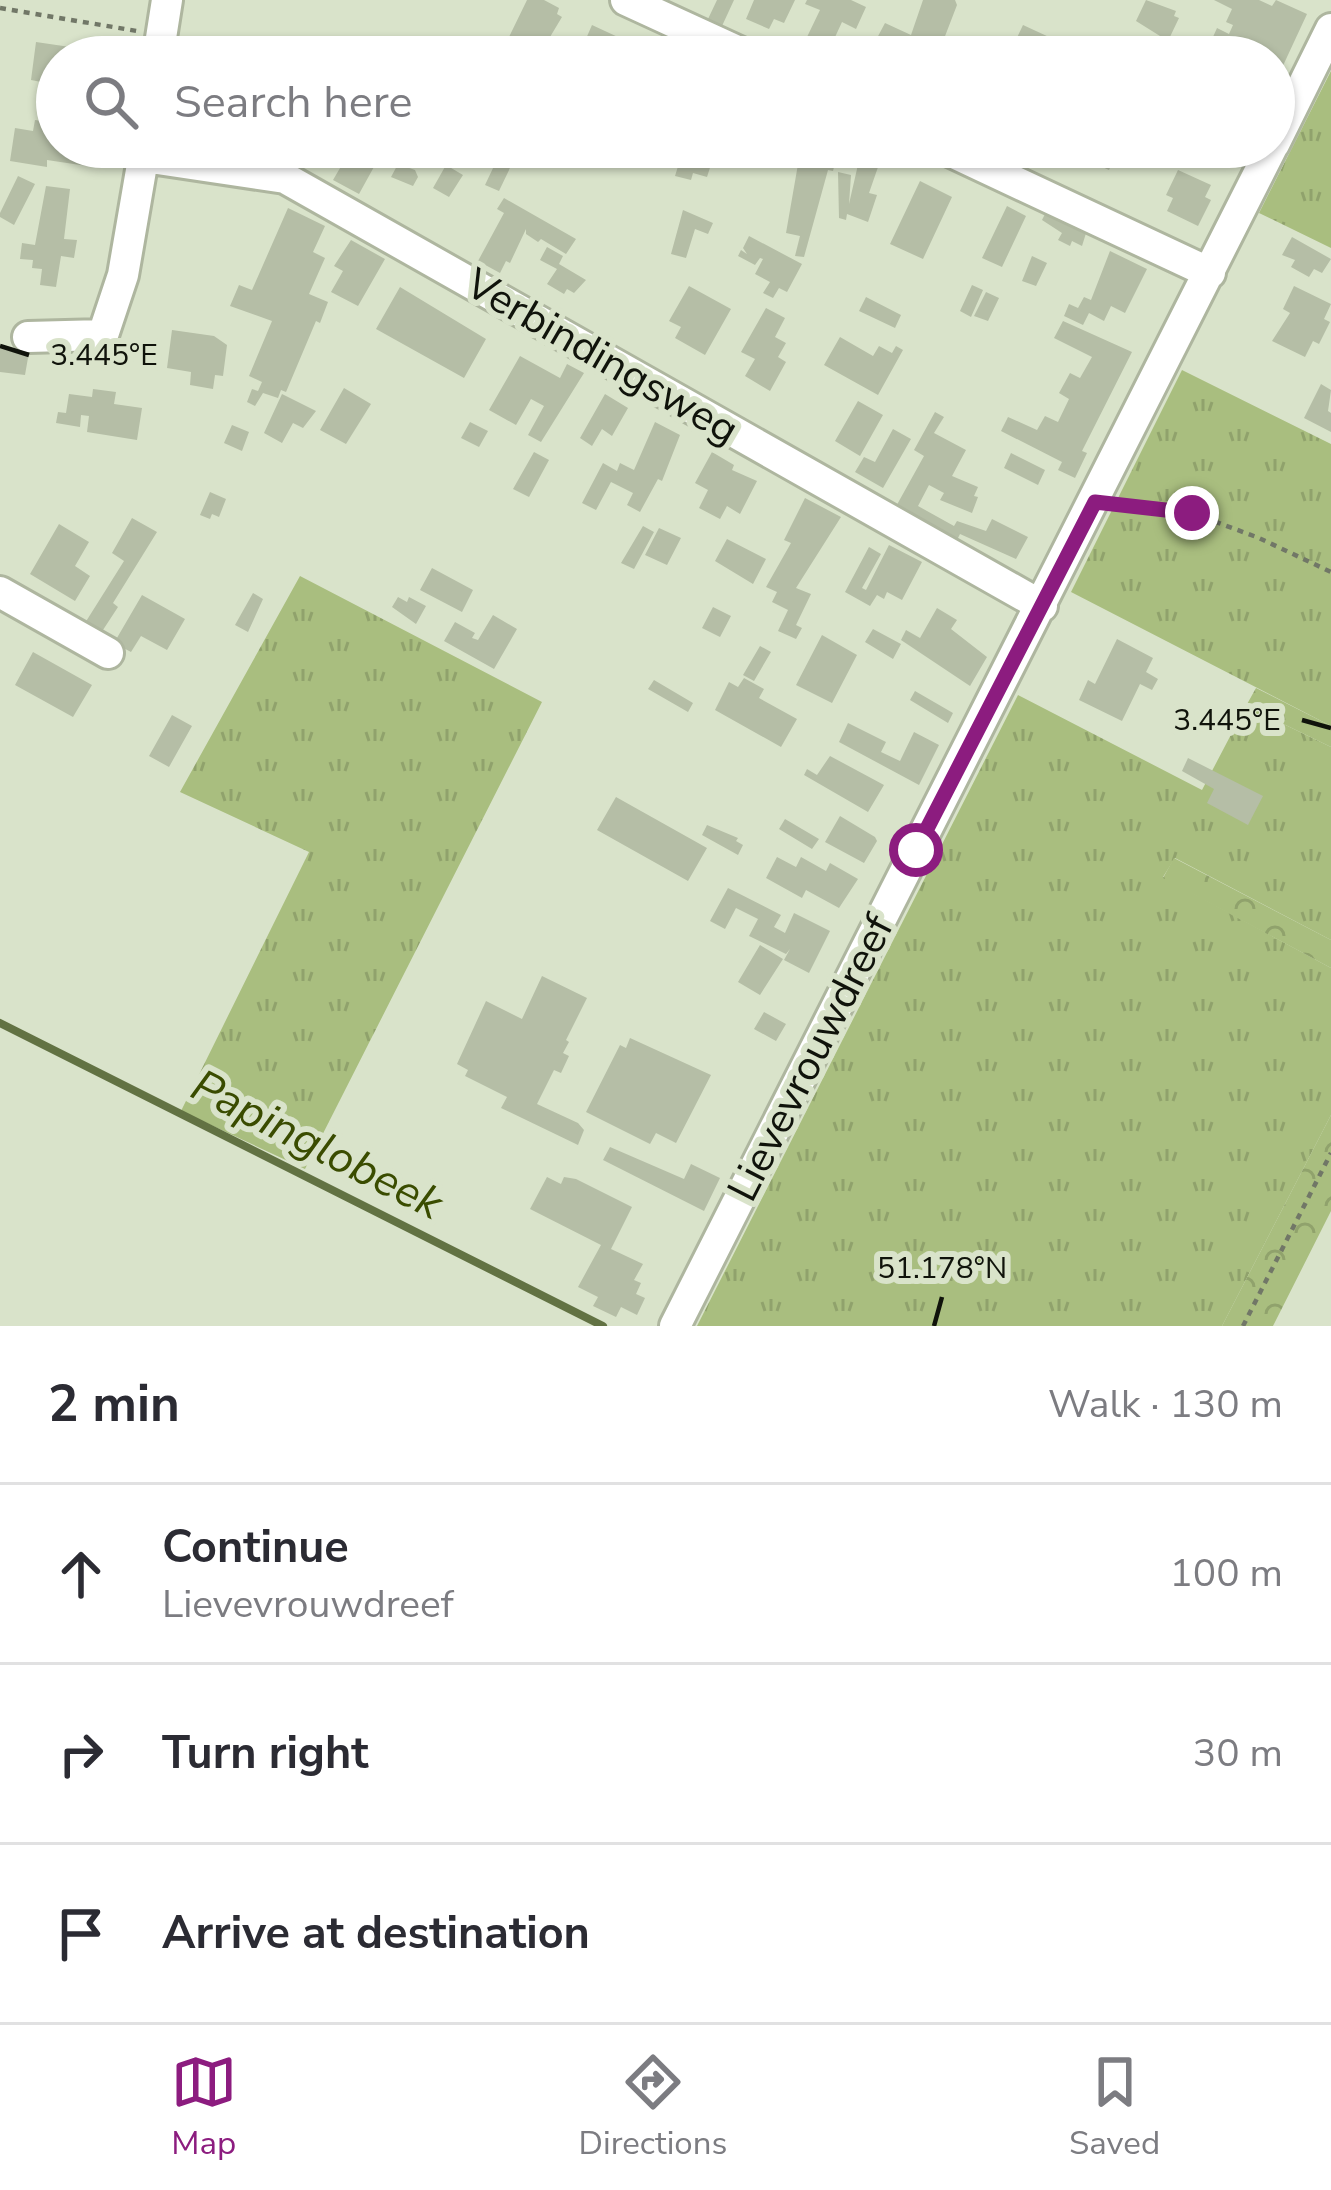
<!DOCTYPE html>
<html lang="en">
<head>
<meta charset="utf-8">
<style>
  :root { --surface:#fff; --page:#f7f7f7; --text:#2b2b33; --muted:#7c7c81; --line:#e1e1e2; --accent:#8c1c7f }
  body { margin:0; font-family:"Nunito Sans",sans-serif; background:var(--page); color:var(--text) }
  .stop { position:absolute; width:36px; height:36px; margin:-27px; border:9px solid #8c1c7f; border-radius:50%; background:#fff }
  .stop.end { background:#8c1c7f; border-color:#fff; box-shadow:0 3px 12px #0008 }
  .list { margin:0; padding:0; list-style:none }
  h2 { display:flex; justify-content:space-between; align-items:center; height:156px; margin:0; padding:0 48px; font-size:51px }
  h2 small { font-size:39px; font-weight:400; color:var(--muted) }
  .list li { display:grid; grid-template-columns:78px 1fr auto; gap:36px; align-items:center; box-sizing:border-box; height:180px; padding:0 48px; border-top:3px solid var(--line) }
  .list b { display:block; font-size:45px; white-space:nowrap }
  .list p { margin:0; font-size:39px; white-space:nowrap; color:var(--muted) }
  .list em { font-size:39px; font-style:normal; color:var(--muted) }
  .icon { flex:none; width:66px; height:66px; fill:none; stroke:currentColor; stroke-width:2; stroke-linecap:round; stroke-linejoin:round }
  .map { position:relative; flex:none; width:1331px; height:1326px; overflow:hidden }
  .search { position:absolute; background:var(--surface); box-shadow:0 3px 9px #0004; left:36px; right:36px; top:36px; height:132px; display:flex; align-items:center; gap:30px; box-sizing:border-box; padding:0 42px; border-radius:66px; color:var(--muted); font-size:45px }
  .sheet { height:696px; background:var(--surface) }
  nav { display:flex; justify-content:space-around; align-items:center; box-sizing:border-box; height:168px; border-top:3px solid var(--line); background:var(--surface); font-size:33px; color:var(--muted) }
  nav a { display:grid; justify-items:center; gap:6px }
  nav .on { color:var(--accent) }
  .map>svg:first-child { display:block }
  .grass { fill:url(#grass-tufts) }
  .forest { fill:url(#forest-crowns) }
  .lines { fill:none; stroke-linecap:round; stroke-linejoin:round }
  .stream { stroke:#627243; stroke-width:8 }
  .building { fill:#b5bea6 }
  .minor-casing { stroke:#aeb69f; stroke-width:36 }
  .path { stroke:#717767; stroke-width:4.5; stroke-dasharray:6 6; stroke-linecap:butt }
  .minor { stroke:#fff; stroke-width:30 }
  .route { stroke:#8c1c7f; stroke-width:15 }
  .ticks { fill:none; stroke:#10130b; stroke-width:4.5 }
  .labels { text-anchor:middle; dominant-baseline:central; stroke-width:12; stroke-linejoin:round; paint-order:stroke }
  .street-label { font-size:42px; fill:#10130b; stroke:#d9e3ca }
  .water-label { font-size:45px; font-style:italic; fill:#3a4c00; stroke:#d9e3ca }
  .ticks-label { font-size:30px; text-anchor:middle; fill:#10130b; stroke:#d9e3ca; stroke-width:12; stroke-linejoin:round; paint-order:stroke }
</style>
</head>
<body>
<div class="map">
<svg width="1331" height="1326" viewBox="0 0 1331 1326">
  <defs>
    <pattern id="grass-tufts" width="24" height="20" patternUnits="userSpaceOnUse" patternTransform="scale(3)"><rect width="24" height="20" fill="#a9be7f"/><path d="M3 7l-1-3M5 7V3M7 7l1-3M15 17l-1-3M17 17v-4M19 17l1-3" fill="none" stroke="#90a26c"/></pattern>
    <pattern id="forest-crowns" width="20" height="18" patternUnits="userSpaceOnUse" patternTransform="scale(3)"><rect width="20" height="18" fill="#a9be7f"/><path d="M2 6a3 3 0 1 1 6 0M12 15a3 3 0 1 1 6 0" fill="none" stroke="#90a26c"/></pattern>
  </defs>
  <rect width="100%" height="100%" fill="#d9e3ca"/>
  <path class="grass" d="M 1331,71 L 1331,248 L 1259,213 Z
    M 1182,370 L 1331,444 L 1331,726 L 1071,592 Z
    M 300,576 L 542,702 L 305,1169 L 181,1111 L 309,852 L 180,792 Z
    M 1018,695 L 1202,790 L 1246,706 L 1331,747 L 1331,940 L 1175,858 L 1163,877 L 1331,968 L 1331,1115 L 1222,1326 L 697,1326 Z"/>
  <path class="forest" d="M 1256,688 L 1331,726 L 1331,747 L 1246,706 Z
    M 1174,858 L 1331,940 L 1331,968 L 1163,878 Z
    M 1331,1115 L 1331,1211 L 1273,1326 L 1222,1326 Z"/>
  <g class="lines">
    <path class="stream" d="M 0,1023 L 603,1326"/>
  </g>
  <path class="building" d="M 527,0 L 544,0 L 559,8 L 557,14 L 562,17 L 541,52 L 509,37 Z
    M 717,0 L 734,0 L 722,26 L 708,19 Z
    M 754,0 L 795,0 L 784,23 L 774,19 L 769,29 L 746,19 Z
    M 807,0 L 851,0 L 866,7 L 856,29 L 842,22 L 830,48 L 807,37 L 820,10 L 805,4 Z
    M 923,0 L 955,0 L 957,5 L 937,57 L 920,54 L 905,45 L 900,57 L 867,57 L 885,23 L 911,35 Z
    M 1146,0 L 1176,11 L 1174,16 L 1179,18 L 1168,41 L 1136,21 Z
    M 1214,0 L 1259,0 L 1272,6 L 1276,0 L 1307,14 L 1274,85 L 1274,57 L 1204,57 L 1217,28 L 1229,34 L 1233,25 L 1226,22 L 1232,9 Z
    M 592,25 L 620,38 L 611,57 L 578,57 Z
    M 1023,25 L 1049,37 L 1039,57 L 1013,46 Z
    M 36,42 L 104,52 L 103,57 L 57,57 L 57,85 L 31,80 Z
    M 35,120 L 57,123 L 57,147 L 90,147 L 87,166 L 47,160 L 47,167 L 10,161 L 15,128 L 33,131 Z
    M 334,147 L 371,147 L 365,159 L 375,165 L 359,194 L 333,180 L 343,163 L 329,156 Z
    M 503,147 L 519,149 L 499,191 L 485,185 Z
    M 684,147 L 716,149 L 707,177 L 693,173 L 691,180 L 675,176 Z
    M 801,147 L 839,147 L 833,171 L 828,170 L 804,257 L 795,256 L 800,236 L 786,233 Z
    M 862,147 L 885,147 L 869,193 L 877,195 L 868,222 L 847,214 L 846,220 L 839,218 L 838,172 L 851,175 L 849,204 Z
    M 1068,147 L 1119,147 L 1109,170 L 1089,161 L 1091,156 L 1085,153 L 1081,162 L 1065,155 Z
    M 398,164 L 415,170 L 418,177 L 413,186 L 391,177 Z
    M 446,165 L 463,175 L 449,197 L 433,188 Z
    M 1178,170 L 1211,185 L 1205,197 L 1211,200 L 1198,226 L 1167,211 L 1173,198 L 1166,195 Z
    M 18,176 L 35,184 L 14,225 L 0,217 L 0,213 Z
    M 920,181 L 952,197 L 923,259 L 890,244 Z
    M 46,186 L 70,189 L 64,239 L 77,240 L 74,258 L 61,256 L 56,287 L 40,285 L 42,269 L 32,268 L 33,260 L 20,259 L 22,243 L 35,245 Z
    M 504,198 L 576,239 L 566,254 L 541,239 L 538,242 L 526,234 L 526,229 L 510,263 L 506,261 L 500,273 L 478,261 L 504,213 L 497,209 Z
    M 1007,206 L 1026,216 L 1002,267 L 982,258 Z
    M 288,208 L 325,226 L 313,252 L 325,258 L 309,294 L 328,302 L 320,323 L 316,321 L 286,392 L 281,390 L 278,398 L 263,393 L 255,406 L 247,402 L 252,389 L 258,391 L 262,382 L 249,376 L 272,321 L 230,306 L 239,285 L 252,290 Z
    M 683,210 L 713,223 L 708,234 L 695,229 L 686,258 L 671,254 Z
    M 1046,212 L 1087,230 L 1082,246 L 1072,241 L 1070,246 L 1058,240 L 1062,233 L 1042,220 Z
    M 749,236 L 802,264 L 787,292 L 779,288 L 773,298 L 763,293 L 770,282 L 755,274 L 763,259 L 760,258 L 755,265 L 738,256 L 741,250 L 747,254 L 743,248 Z
    M 1292,237 L 1331,259 L 1322,273 L 1314,269 L 1309,277 L 1291,267 L 1295,260 L 1282,255 Z
    M 351,240 L 385,259 L 358,306 L 331,292 L 343,271 L 334,266 Z
    M 547,247 L 563,256 L 559,264 L 586,280 L 574,293 L 567,289 L 564,294 L 547,284 L 557,269 L 540,260 Z
    M 1110,251 L 1147,269 L 1125,313 L 1111,306 L 1104,321 L 1089,313 L 1083,325 L 1064,316 L 1069,304 L 1078,308 L 1084,297 L 1091,300 Z
    M 1032,256 L 1047,263 L 1036,286 L 1022,281 Z
    M 972,285 L 983,290 L 971,317 L 960,311 Z
    M 689,286 L 731,309 L 705,355 L 675,338 L 681,327 L 669,321 Z
    M 1294,286 L 1331,304 L 1324,319 L 1330,322 L 1319,344 L 1313,341 L 1305,357 L 1272,341 L 1290,313 L 1283,309 Z
    M 400,287 L 486,339 L 464,378 L 376,329 Z
    M 986,292 L 999,298 L 988,321 L 974,316 Z
    M 866,297 L 901,315 L 895,328 L 859,311 Z
    M 766,308 L 785,318 L 775,337 L 786,343 L 778,357 L 786,362 L 770,391 L 745,376 L 755,359 L 741,352 Z
    M 1063,321 L 1132,352 L 1082,451 L 1087,453 L 1075,478 L 1058,470 L 1062,462 L 1001,431 L 1008,417 L 1037,430 L 1045,416 L 1058,422 L 1069,399 L 1059,393 L 1070,373 L 1080,378 L 1092,357 L 1054,338 Z
    M 172,330 L 214,336 L 227,345 L 223,376 L 215,375 L 213,389 L 190,385 L 191,372 L 167,368 Z
    M 840,337 L 873,356 L 879,346 L 892,353 L 896,346 L 903,350 L 878,395 L 824,365 Z
    M 0,348 L 29,352 L 25,375 L 0,372 Z
    M 520,356 L 560,378 L 567,364 L 584,373 L 541,442 L 528,435 L 544,406 L 531,399 L 516,425 L 489,410 Z
    M 1321,384 L 1331,390 L 1328,411 L 1331,413 L 1331,432 L 1304,418 Z
    M 344,388 L 371,404 L 346,444 L 320,430 Z
    M 93,389 L 116,392 L 114,404 L 142,408 L 137,440 L 87,432 L 89,416 L 81,415 L 80,427 L 56,423 L 58,412 L 66,413 L 69,394 L 92,397 Z
    M 282,394 L 316,411 L 303,428 L 293,423 L 282,443 L 264,433 Z
    M 605,394 L 628,408 L 612,436 L 602,429 L 592,446 L 580,438 Z
    M 858,401 L 883,415 L 860,456 L 835,441 Z
    M 935,412 L 944,417 L 934,433 L 966,450 L 952,476 L 978,487 L 974,496 L 978,497 L 972,513 L 940,500 L 944,493 L 929,485 L 918,506 L 954,526 L 957,521 L 986,531 L 992,519 L 1028,537 L 1016,559 L 960,534 L 955,544 L 894,510 L 924,456 L 914,450 Z
    M 470,422 L 488,431 L 479,447 L 461,438 Z
    M 655,422 L 680,435 L 662,481 L 658,479 L 640,512 L 627,505 L 633,493 L 611,482 L 596,510 L 582,503 L 603,463 L 617,471 L 620,463 L 634,470 Z
    M 232,425 L 249,432 L 242,451 L 224,443 Z
    M 893,429 L 911,439 L 883,488 L 855,472 L 864,457 L 875,462 Z
    M 534,452 L 549,460 L 529,497 L 513,489 Z
    M 712,452 L 734,465 L 732,470 L 757,481 L 740,514 L 727,506 L 720,519 L 699,508 L 708,490 L 695,483 Z
    M 1011,453 L 1045,470 L 1038,485 L 1004,468 Z
    M 210,492 L 226,499 L 219,517 L 212,514 L 210,519 L 200,515 Z
    M 805,498 L 841,517 L 796,588 L 811,594 L 796,625 L 802,628 L 796,639 L 778,631 L 788,610 L 772,602 L 777,592 L 766,587 L 791,543 L 784,540 Z
    M 132,518 L 157,532 L 113,603 L 118,607 L 101,633 L 85,623 L 124,561 L 112,553 Z
    M 59,524 L 89,542 L 75,566 L 90,576 L 75,601 L 30,574 Z
    M 643,526 L 654,532 L 634,569 L 621,563 Z
    M 659,528 L 681,538 L 667,565 L 645,555 Z
    M 727,539 L 766,559 L 753,584 L 715,561 Z
    M 889,545 L 922,562 L 902,600 L 887,592 L 884,599 L 877,595 L 870,606 L 845,592 L 869,547 L 881,554 L 862,588 L 866,590 Z
    M 432,568 L 473,590 L 462,612 L 420,590 Z
    M 253,593 L 263,599 L 248,632 L 235,625 Z
    M 142,595 L 185,619 L 167,650 L 141,636 L 131,652 L 114,643 Z
    M 398,597 L 407,602 L 409,597 L 426,606 L 416,624 L 392,607 Z
    M 713,607 L 731,616 L 720,637 L 702,628 Z
    M 937,608 L 957,620 L 951,629 L 987,657 L 970,686 L 901,640 L 906,630 L 920,638 Z
    M 493,615 L 517,629 L 494,669 L 444,641 L 455,622 L 475,633 L 472,638 L 478,640 Z
    M 873,629 L 901,644 L 893,659 L 865,642 Z
    M 822,635 L 857,655 L 832,703 L 796,685 Z
    M 1117,639 L 1153,658 L 1146,672 L 1158,679 L 1152,690 L 1140,684 L 1122,721 L 1079,700 L 1088,680 L 1095,684 Z
    M 760,646 L 771,652 L 754,681 L 743,675 Z
    M 33,652 L 92,685 L 73,717 L 15,685 Z
    M 744,678 L 764,689 L 759,698 L 797,719 L 781,747 L 715,710 L 729,682 L 738,687 Z
    M 654,680 L 693,703 L 688,712 L 648,689 Z
    M 915,691 L 953,713 L 948,723 L 910,700 Z
    M 172,715 L 192,726 L 169,767 L 149,756 Z
    M 848,723 L 886,742 L 881,752 L 900,761 L 914,732 L 939,745 L 919,785 L 839,742 Z
    M 830,756 L 884,785 L 868,812 L 804,775 L 807,769 L 817,775 Z
    M 1188,758 L 1263,796 L 1248,825 L 1207,803 L 1214,789 L 1182,771 Z
    M 616,797 L 707,848 L 688,881 L 597,830 Z
    M 840,816 L 875,837 L 877,841 L 864,863 L 825,842 Z
    M 785,819 L 819,839 L 812,849 L 779,829 Z
    M 707,825 L 738,838 L 736,841 L 743,845 L 738,855 L 702,835 Z
    M 777,857 L 796,867 L 801,857 L 826,871 L 830,863 L 858,879 L 839,908 L 806,890 L 802,898 L 766,878 Z
    M 728,888 L 781,915 L 774,927 L 785,933 L 794,913 L 830,931 L 809,973 L 784,960 L 790,949 L 786,954 L 749,936 L 758,919 L 736,908 L 725,929 L 710,921 Z
    M 760,945 L 783,959 L 760,995 L 738,982 Z
    M 542,976 L 587,998 L 566,1040 L 569,1042 L 563,1053 L 569,1056 L 561,1073 L 554,1070 L 537,1104 L 578,1123 L 584,1130 L 578,1145 L 501,1108 L 507,1097 L 465,1076 L 468,1070 L 457,1064 L 486,1001 L 522,1019 Z
    M 764,1012 L 786,1024 L 776,1041 L 754,1029 Z
    M 630,1038 L 711,1075 L 676,1143 L 656,1133 L 650,1144 L 586,1112 L 620,1045 L 626,1048 Z
    M 610,1147 L 684,1179 L 691,1164 L 720,1178 L 704,1211 L 603,1160 Z
    M 547,1177 L 561,1184 L 564,1177 L 576,1179 L 632,1207 L 611,1249 L 643,1264 L 634,1280 L 641,1283 L 636,1294 L 645,1298 L 637,1315 L 621,1307 L 616,1317 L 593,1306 L 598,1297 L 578,1287 L 601,1245 L 530,1209 Z"/>
  <g class="lines">
    <g class="minor-casing">
      <path id="minor" d="M 626,0 L 750,57
        M 158,57 L 167,0
        M 1274,144 L 1331,29
        M 941,147 L 1210,273
        M 144,157 L 285,178 L 1042,606
        M 28,337 L 103,335 L 123,275 L 145,147
        M 0,592 L 108,653
        M 675,1326 L 1272,147"/>
    </g>
    <path class="path" d="M 0,8 L 137,31
      M 1121,505 L 1192,513 L 1259,538 L 1331,572
      M 1243,1326 L 1331,1153"/>
    <use href="#minor" class="minor"/>
  </g>
  <g class="lines">
    <path class="route" d="M 916,850 L 1095,502 L 1192,513"/>
  </g>
  <path class="ticks" d="M 0,346 L 29,355M 1302,720 L 1331,728M 934,1326 L 942,1297"/>
  <g class="labels">
    <g class="street-label">
      <text transform="translate(602 357) rotate(30)">Verbindingsweg</text>
      <text transform="translate(811 1058) rotate(-63)">Lievevrouwdreef</text>
    </g>
    <g class="water-label">
      <text transform="translate(317 1145) rotate(27)">Papinglobeek</text>
    </g>
  </g>
  <g class="ticks-label">
    <text x="104" y="365">3.445°E</text>
    <text x="1227" y="730">3.445°E</text>
    <text x="942" y="1278">51.178°N</text>
  </g>
</svg>
<div class="stop" style="left:916px;top:850px"></div>
<div class="stop end" style="left:1192px;top:513px"></div>
<div class="search"><svg class="icon" aria-label="search" viewBox="0 0 24 24"><circle cx="10" cy="10" r="6"/><path d="M15 15l6 6"/></svg>Search here</div>
</div>
<section class="sheet">
<h2>2 min<small>Walk · 130 m</small></h2>
<ul class="list">
<li><svg class="icon" aria-label="ahead" viewBox="0 0 24 24"><path d="M12 20V5M6 11l6-6 6 6"/></svg><div><b>Continue</b><p>Lievevrouwdreef</p></div><em>100 m</em></li>
<li><svg class="icon" aria-label="right" viewBox="0 0 24 24"><path d="M7 20v-9h11M14 6l5 5-5 5"/></svg><div><b>Turn right</b></div><em>30 m</em></li>
<li><svg class="icon" aria-label="arrive" viewBox="0 0 24 24"><path d="M6 21V4h12l-3 4 3 4H6"/></svg><div><b>Arrive at destination</b></div></li>
</ul>
</section>
<nav>
<a class="on"><svg class="icon" aria-label="map" viewBox="0 0 24 24"><path d="M3 6l6-2 6 2 6-2v14l-6 2-6-2-6 2zM9 4v14M15 6v14"/></svg>Map</a>
<a><svg class="icon" aria-label="directions" viewBox="0 0 24 24"><path d="M12 3l9 9-9 9-9-9zM9 14v-3h6M13 9l2 2-2 2"/></svg>Directions</a>
<a><svg class="icon" aria-label="saved" viewBox="0 0 24 24"><path d="M7 4h10v16l-5-4-5 4z"/></svg>Saved</a>
</nav>
</body>
</html>
